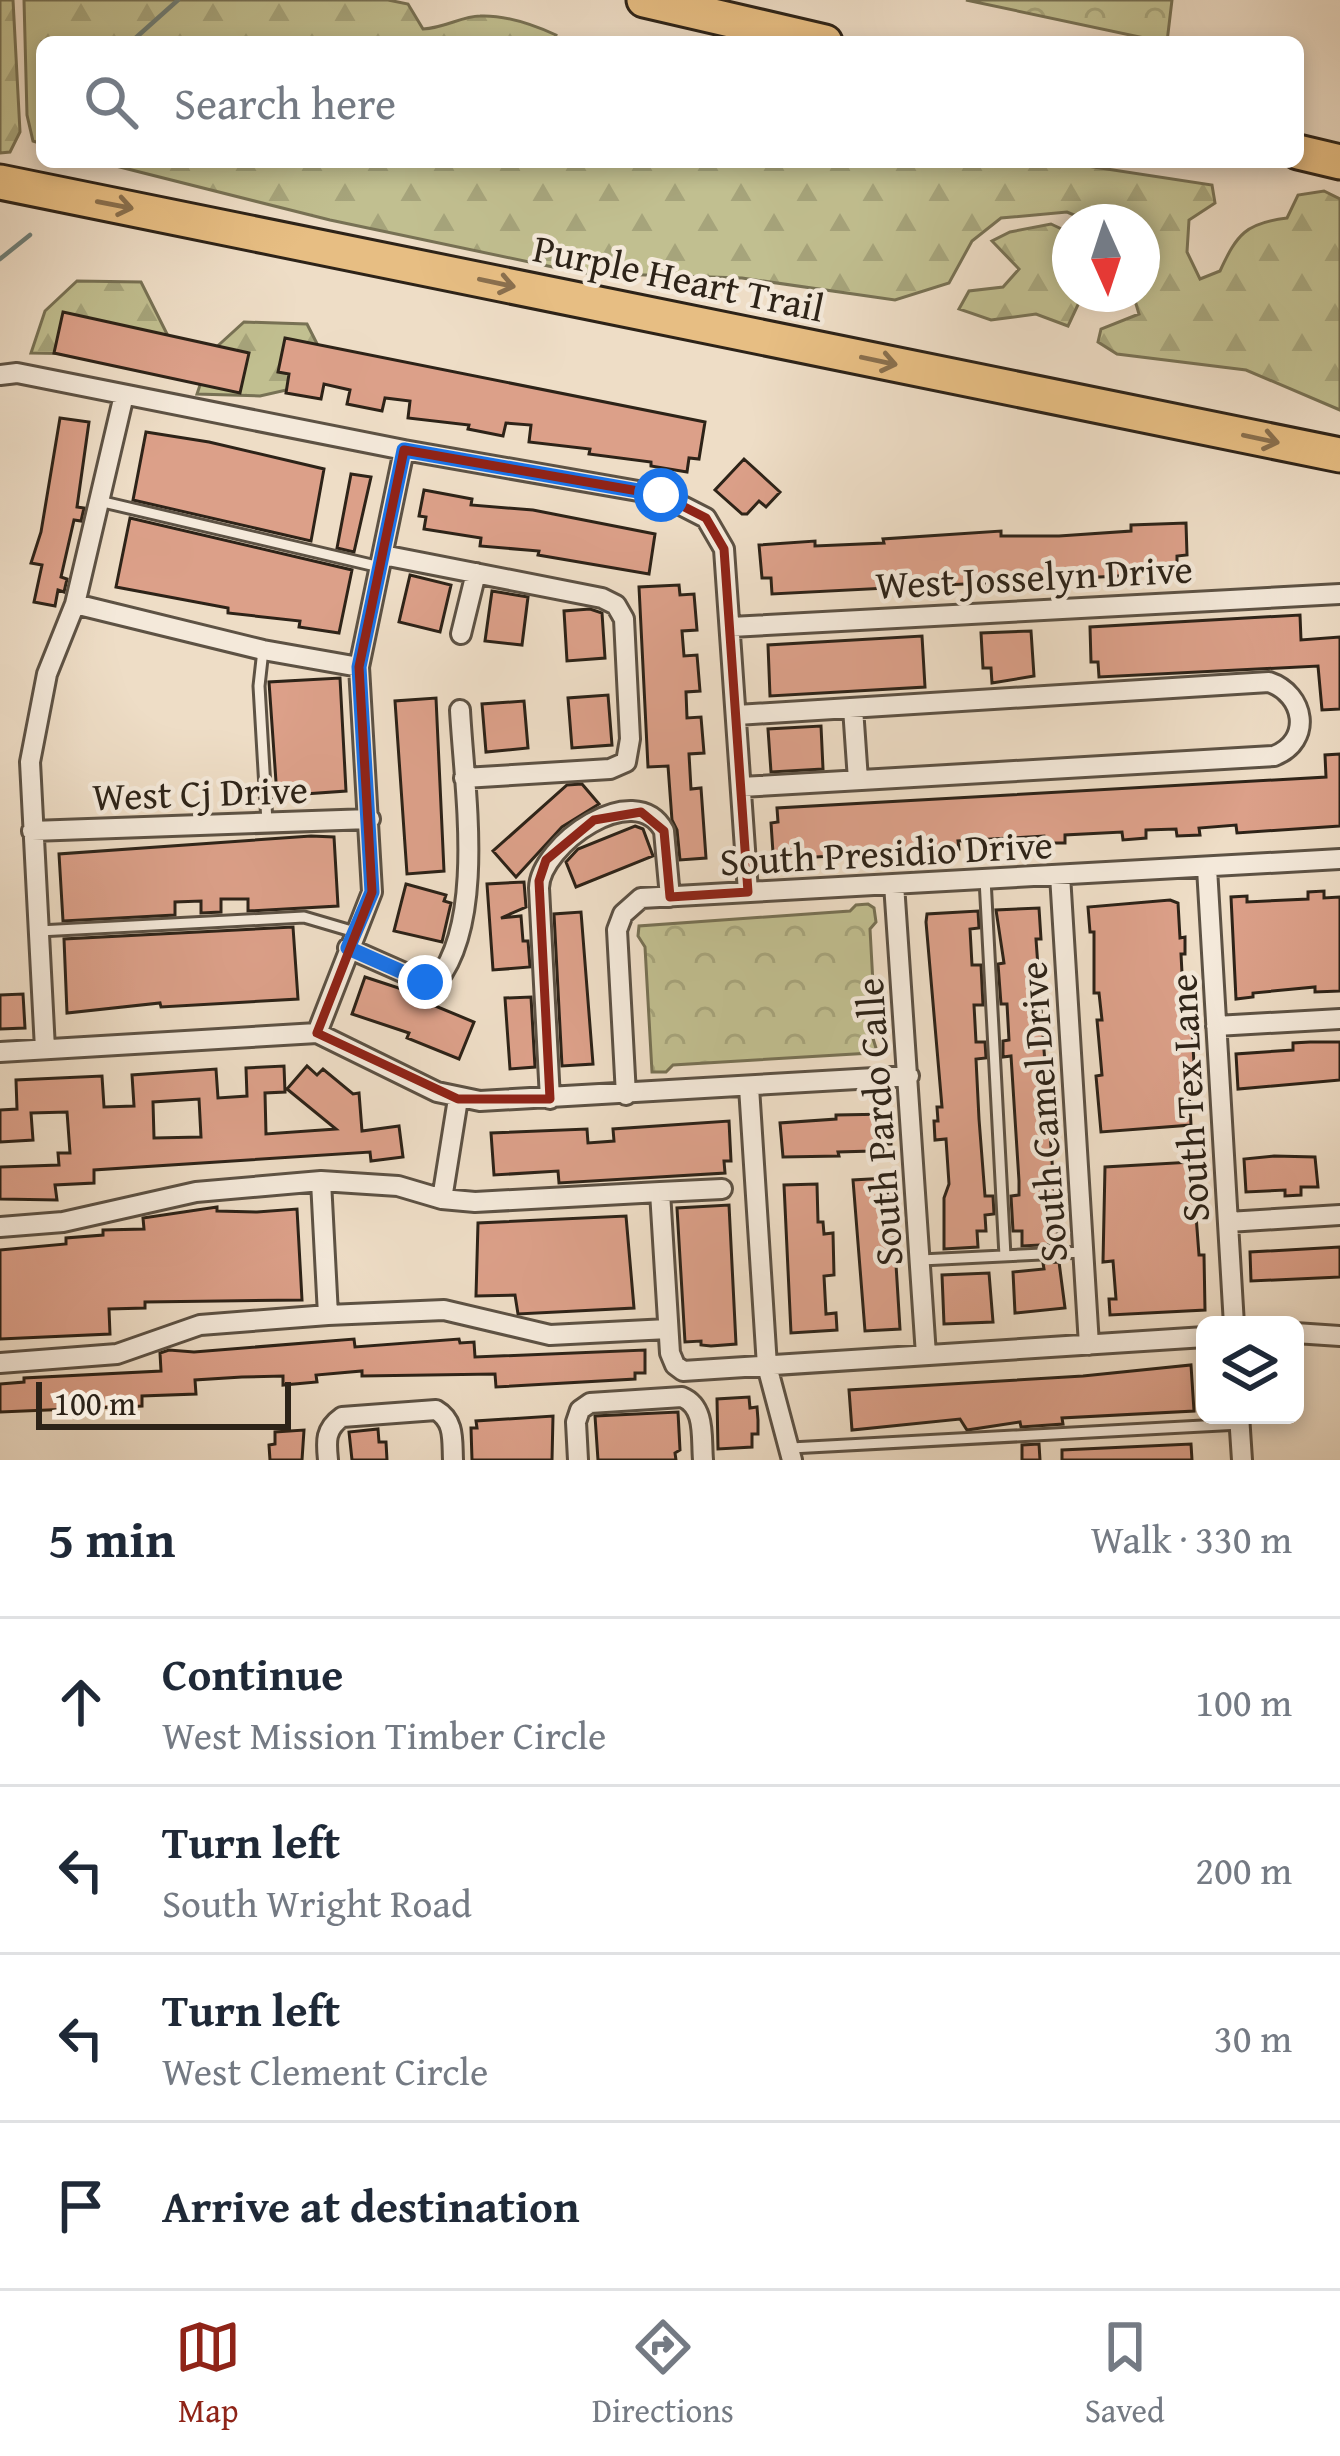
<!DOCTYPE html>
<html lang="en">
<head>
<meta charset="utf-8">
<style>
  :root { --surface:#fff; --page:#f6f6f7; --text:#1f2937; --muted:#747a83; --line:#e0e1e3; --accent:#8f2418 }
  body { margin:0; font-family:"Gentium Book Plus",serif; background:var(--page); color:var(--text) }
  .controls { position:absolute; right:36px; bottom:36px; display:grid; overflow:hidden; border-radius:18px; box-shadow:0 6px 18px #0003 }
  .controls button { width:108px; height:108px; display:grid; place-items:center; padding:0; border:0; border-bottom:3px solid var(--line); background:var(--surface); color:var(--text); font:60px sans-serif }
  .compass { position:absolute; left:1052px; top:204px; width:108px; height:108px; border-radius:50%; background:var(--surface); box-shadow:0 6px 18px #0003; rotate:177deg }
  .scale { position:absolute; left:36px; bottom:30px; width:255px; box-sizing:border-box; padding-left:12px; border:6px solid #2d2318; border-top:0; font-size:33px; line-height:42px; white-space:nowrap; color:#2d2318; -webkit-text-stroke:9px #f4e9da; paint-order:stroke }
  .stop { position:absolute; width:36px; height:36px; margin:-27px; border:9px solid #1a73e8; border-radius:50%; background:#fff }
  .stop.end { background:#1a73e8; border-color:#fff; box-shadow:0 3px 12px #0008 }
  .list { margin:0; padding:0; list-style:none }
  h2 { display:flex; justify-content:space-between; align-items:center; height:156px; margin:0; padding:0 48px; font-size:51px }
  h2 small { font-size:39px; font-weight:400; color:var(--muted) }
  .list li { display:grid; grid-template-columns:78px 1fr auto; gap:36px; align-items:center; box-sizing:border-box; height:168px; padding:0 48px; border-top:3px solid var(--line) }
  .list b { display:block; font-size:45px; white-space:nowrap }
  .list p { margin:0; font-size:39px; white-space:nowrap; color:var(--muted) }
  .list em { font-size:39px; font-style:normal; color:var(--muted) }
  .icon { flex:none; width:66px; height:66px; fill:none; stroke:currentColor; stroke-width:2; stroke-linecap:round; stroke-linejoin:round }
  .map { position:relative; flex:none; width:1340px; height:1460px; overflow:hidden }
  .search { position:absolute; background:var(--surface); box-shadow:0 6px 18px #0003; left:36px; right:36px; top:36px; height:132px; display:flex; align-items:center; gap:30px; box-sizing:border-box; padding:0 42px; border-radius:18px; color:var(--muted); font-size:45px }
  .sheet { height:828px; background:var(--surface) }
  nav { display:flex; justify-content:space-around; align-items:center; box-sizing:border-box; height:168px; border-top:3px solid var(--line); background:var(--surface); font-size:33px; color:var(--muted) }
  nav a { display:grid; justify-items:center; gap:6px }
  nav .on { color:var(--accent) }
  .map>svg:first-child { display:block }
  .forest { fill:url(#forest-firs); stroke:#777154; stroke-width:3 }
  .park { fill:url(#park-crowns); stroke:#777154; stroke-width:3 }
  .lines { fill:none; stroke-linecap:round; stroke-linejoin:round }
  .stream { stroke:#6e7e77; stroke-width:4.5 }
  .building { fill:#dca089; stroke:#2d2318; stroke-width:3; fill-rule:evenodd }
  .service-casing { stroke:#5d5244; stroke-width:15 }
  .minor-casing { stroke:#5d5244; stroke-width:24 }
  .motorway-casing { stroke:#2d2318; stroke-width:39 }
  .service { stroke:#f4e9da; stroke-width:9 }
  .minor { stroke:#f4e9da; stroke-width:18 }
  .motorway { stroke:#e7be83; stroke-width:33 }
  .oneway { stroke:#8a704e }
  .route { stroke:#1a73e8; stroke-width:15 }
  .marked { fill:none; stroke:#8f2418; stroke-width:9; stroke-linejoin:round }
  .labels { text-anchor:middle; dominant-baseline:central; stroke-width:9; stroke-linejoin:round; paint-order:stroke }
  .street-label { font-size:39px; fill:#2d2318; stroke:#f4e9da }
</style>
</head>
<body>
<div class="map">
<svg width="1340" height="1460" viewBox="0 0 1340 1460">
  <defs>
    <pattern id="forest-firs" width="22" height="20" patternUnits="userSpaceOnUse" patternTransform="scale(3)"><rect width="22" height="20" fill="#c1bf90"/><path d="M5 1l3.5 6h-7zM16 11l3.5 6h-7z" fill="#a6a47b"/></pattern>
    <pattern id="park-crowns" width="20" height="18" patternUnits="userSpaceOnUse" patternTransform="scale(3)"><rect width="20" height="18" fill="#c1bf90"/><path d="M2 6a3 3 0 1 1 6 0M12 15a3 3 0 1 1 6 0" fill="none" stroke="#a6a47b"/></pattern>
  </defs>
  <rect width="100%" height="100%" fill="#eeddc6"/>
  <filter id="stains"><feTurbulence type="fractalNoise" baseFrequency=".00167" numOctaves="4"/><feColorMatrix values="0 0 0 0 .2 0 0 0 0 .09 0 0 0 0 .02 0 0 0 .5 -.17"/></filter>
  <radialGradient id="worn" r=".72"><stop offset=".6" stop-color="#630" stop-opacity="0"/><stop offset="1" stop-color="#630" stop-opacity=".3"/></radialGradient>
  <path class="forest" d="M 0,0 L 13,0 L 20,132 L 10,152 L 0,153 Z
    M 24,0 L 388,0 L 408,4 L 423,29 C 445,28 462,16 480,16 C 504,15 534,25 556,35 L 554,42 L 42,42 L 42,144 L 33,141 L 27,115 Z
    M 100,162 L 1074,164 L 1212,185 L 1215,203 L 1189,220 L 1187,252 L 1200,279 L 1220,271 C 1237,234 1246,223 1287,218 L 1298,195 L 1324,191 L 1340,199 L 1340,410 L 1246,370 L 1117,354 L 1098,342 L 1101,329 L 1139,314 L 1133,294 L 1142,294 L 1142,222 L 1091,222 L 1067,212 L 1001,218 L 972,241 L 949,283 L 895,300 L 742,278 L 581,273 L 330,220 Z
    M 1051,224 L 1070,233 L 1070,294 L 1083,294 L 1068,326 L 1036,314 L 991,320 L 959,309 L 969,291 L 1003,287 L 1019,269 L 992,241 L 1010,232 Z
    M 77,281 L 141,282 L 169,338 L 94,354 L 31,353 L 45,311 Z
    M 244,322 L 307,324 L 335,379 L 260,396 L 197,394 L 211,352 Z"/>
  <path class="park" d="M 966,0 L 1172,0 L 1167,42 L 1163,42 Z
    M 868,904 L 874,908 L 876,922 L 870,929 L 874,1002 L 870,1029 L 876,1048 L 871,1053 L 673,1065 L 666,1072 L 652,1072 L 645,947 L 638,936 L 639,926 L 850,911 L 856,905 Z"/>
  <g class="lines">
    <path class="stream" d="M 131,42 L 178,0
      M 0,259 L 30,235"/>
  </g>
  <path class="building" d="M 63,312 L 249,353 L 240,393 L 54,353 Z
    M 285,338 L 705,422 L 699,459 L 689,458 L 687,472 L 651,466 L 651,462 L 589,454 L 590,449 L 529,442 L 531,425 L 506,423 L 503,436 L 468,429 L 469,425 L 408,418 L 410,401 L 385,398 L 382,411 L 347,404 L 350,390 L 324,384 L 321,399 L 286,393 L 289,374 L 278,372 Z
    M 60,418 L 89,422 L 77,507 L 84,508 L 81,521 L 74,520 L 61,577 L 67,579 L 64,592 L 58,590 L 55,606 L 34,602 L 42,565 L 31,563 L 41,532 Z
    M 146,432 L 209,442 L 324,469 L 311,541 L 133,500 Z
    M 744,459 L 780,492 L 766,507 L 759,501 L 747,514 L 742,514 L 715,490 Z
    M 351,474 L 371,477 L 354,552 L 337,548 Z
    M 424,490 L 472,499 L 471,505 L 533,510 L 655,534 L 649,574 L 538,555 L 539,551 L 480,546 L 481,538 L 424,529 L 426,517 L 419,516 Z
    M 130,518 L 352,570 L 339,633 L 299,627 L 300,621 L 228,613 L 228,608 L 116,587 Z
    M 1186,523 L 1187,555 L 1177,556 L 1177,573 L 772,594 L 771,578 L 762,578 L 759,545 L 815,541 L 815,546 L 884,543 L 883,539 L 1001,531 L 1001,536 L 1059,536 L 1131,531 L 1131,525 Z
    M 410,575 L 451,585 L 440,632 L 399,622 Z
    M 679,585 L 680,595 L 694,594 L 697,630 L 682,631 L 684,656 L 697,655 L 700,691 L 686,692 L 687,718 L 701,717 L 704,753 L 689,754 L 691,789 L 701,788 L 706,858 L 680,860 L 677,830 L 672,820 L 668,766 L 648,767 L 639,587 Z
    M 492,591 L 528,597 L 522,645 L 485,641 Z
    M 590,609 L 602,613 L 605,658 L 567,661 L 564,611 Z
    M 1300,615 L 1301,640 L 1340,637 L 1340,709 L 1322,710 L 1318,666 L 1099,677 L 1098,662 L 1091,662 L 1090,627 Z
    M 1031,631 L 1034,676 L 992,683 L 991,668 L 983,668 L 981,633 Z
    M 922,636 L 925,687 L 770,696 L 768,645 Z
    M 340,678 L 346,791 L 277,796 L 269,682 Z
    M 608,695 L 612,745 L 572,748 L 568,698 Z
    M 436,698 L 444,871 L 407,874 L 395,701 Z
    M 524,701 L 528,748 L 486,752 L 482,704 Z
    M 821,726 L 823,769 L 771,772 L 768,729 Z
    M 1340,754 L 1340,826 L 1237,833 L 1236,825 L 1199,828 L 1200,835 L 1177,836 L 1176,829 L 1146,830 L 1146,838 L 1123,840 L 1122,832 L 1065,835 L 1065,843 L 1045,843 L 1044,836 L 958,841 L 959,849 L 798,858 L 797,851 L 773,853 L 771,823 L 778,822 L 777,808 L 1326,777 L 1325,755 Z
    M 582,784 L 599,804 L 562,827 L 516,877 L 493,851 L 567,785 Z
    M 635,826 L 643,829 L 653,856 L 576,887 L 566,862 L 578,849 Z
    M 311,836 L 334,837 L 338,906 L 248,911 L 248,899 L 221,899 L 221,912 L 201,913 L 201,901 L 175,902 L 175,915 L 63,921 L 59,854 Z
    M 524,882 L 526,907 L 501,918 L 521,916 L 523,941 L 528,941 L 530,967 L 493,970 L 487,884 Z
    M 406,884 L 446,895 L 444,901 L 451,903 L 442,942 L 394,931 Z
    M 1324,891 L 1324,898 L 1340,897 L 1340,991 L 1315,992 L 1315,987 L 1253,993 L 1253,997 L 1236,999 L 1231,897 L 1247,896 L 1247,902 L 1308,899 L 1308,892 Z
    M 1170,900 L 1178,903 L 1180,938 L 1185,937 L 1185,954 L 1181,954 L 1185,1030 L 1192,1029 L 1193,1047 L 1194,1064 L 1188,1071 L 1191,1125 L 1101,1132 L 1096,1076 L 1102,1075 L 1097,1020 L 1102,1020 L 1099,993 L 1094,993 L 1094,932 L 1090,932 L 1088,907 Z
    M 1039,908 L 1041,939 L 1036,939 L 1058,1244 L 1022,1246 L 1022,1231 L 1013,1231 L 1011,1196 L 1019,1195 L 1019,1181 L 1011,1056 L 1003,1057 L 1003,1041 L 1009,1040 L 1007,1004 L 1001,1004 L 998,964 L 1004,963 L 996,910 Z
    M 978,911 L 979,928 L 970,929 L 972,965 L 981,965 L 983,1005 L 974,1005 L 976,1042 L 985,1042 L 986,1058 L 976,1059 L 979,1119 L 985,1196 L 993,1196 L 994,1214 L 985,1215 L 986,1231 L 977,1231 L 978,1247 L 944,1249 L 944,1198 L 949,1184 L 946,1139 L 935,1140 L 934,1121 L 938,1121 L 937,1107 L 942,1107 L 926,922 L 927,914 Z
    M 581,912 L 593,1064 L 562,1066 L 554,914 Z
    M 293,927 L 298,999 L 161,1007 L 160,1003 L 67,1013 L 64,939 Z
    M 365,977 L 417,994 L 416,998 L 474,1022 L 459,1059 L 407,1038 L 409,1033 L 352,1014 Z
    M 23,994 L 25,1028 L 0,1029 L 0,995 Z
    M 531,997 L 535,1067 L 510,1069 L 505,998 Z
    M 1310,1042 L 1340,1042 L 1340,1080 L 1238,1089 L 1236,1054 L 1293,1050 L 1293,1043 Z
    M 284,1066 L 285,1092 L 265,1093 L 266,1134 L 336,1129 L 287,1089 L 307,1066 L 317,1075 L 323,1069 L 353,1094 L 359,1093 L 362,1131 L 399,1126 L 403,1157 L 371,1161 L 370,1152 L 94,1170 L 94,1183 L 55,1185 L 57,1200 L 0,1199 L 0,1167 L 59,1165 L 58,1153 L 70,1153 L 67,1112 L 31,1113 L 33,1140 L 0,1142 L 0,1110 L 17,1109 L 16,1080 L 102,1076 L 104,1107 L 134,1106 L 132,1075 L 216,1069 L 218,1098 L 247,1096 L 246,1068 ZM 199,1099 L 201,1137 L 154,1138 L 153,1102 Z
    M 890,1114 L 891,1144 L 871,1144 L 872,1151 L 838,1152 L 839,1156 L 783,1157 L 780,1123 L 836,1119 L 836,1115 Z
    M 729,1121 L 731,1161 L 724,1161 L 725,1173 L 559,1183 L 558,1171 L 494,1175 L 491,1133 L 587,1129 L 588,1143 L 614,1141 L 613,1129 Z
    M 1274,1156 L 1315,1157 L 1318,1187 L 1301,1187 L 1301,1195 L 1285,1196 L 1285,1190 L 1246,1192 L 1244,1159 Z
    M 1192,1162 L 1199,1255 L 1204,1255 L 1205,1310 L 1110,1315 L 1109,1299 L 1116,1299 L 1113,1261 L 1103,1262 L 1105,1167 Z
    M 887,1178 L 889,1216 L 893,1216 L 900,1329 L 865,1331 L 853,1180 Z
    M 817,1184 L 818,1222 L 823,1222 L 824,1234 L 833,1233 L 834,1275 L 824,1276 L 826,1314 L 836,1313 L 837,1330 L 791,1333 L 784,1185 Z
    M 729,1205 L 736,1344 L 711,1346 L 701,1345 L 701,1341 L 685,1342 L 677,1208 Z
    M 217,1207 L 217,1211 L 257,1212 L 297,1209 L 302,1300 L 145,1302 L 145,1308 L 109,1309 L 110,1334 L 0,1339 L 0,1250 L 66,1244 L 66,1238 L 103,1235 L 103,1230 L 144,1229 L 143,1218 Z
    M 626,1216 L 634,1308 L 518,1314 L 515,1295 L 476,1296 L 478,1223 Z
    M 1340,1247 L 1340,1277 L 1251,1281 L 1250,1252 Z
    M 1059,1262 L 1065,1308 L 1015,1313 L 1013,1272 L 1044,1269 L 1043,1263 Z
    M 989,1273 L 993,1322 L 944,1324 L 942,1275 Z
    M 354,1339 L 355,1347 L 459,1339 L 460,1343 L 474,1342 L 475,1357 L 645,1350 L 645,1373 L 635,1373 L 635,1379 L 496,1387 L 495,1374 L 362,1376 L 362,1371 L 316,1375 L 317,1382 L 283,1385 L 283,1376 L 242,1377 L 195,1380 L 196,1394 L 142,1396 L 142,1406 L 0,1412 L 0,1384 L 24,1382 L 24,1378 L 161,1371 L 160,1353 L 169,1350 L 194,1352 Z
    M 1191,1365 L 1194,1411 L 1062,1418 L 1063,1424 L 1021,1427 L 1020,1422 L 967,1430 L 960,1419 L 852,1430 L 849,1390 L 1083,1376 Z
    M 749,1397 L 750,1408 L 757,1407 L 758,1420 L 758,1434 L 752,1434 L 752,1447 L 718,1449 L 717,1399 Z
    M 678,1412 L 680,1450 L 675,1453 L 676,1460 L 598,1460 L 595,1416 Z
    M 553,1416 L 552,1460 L 472,1460 L 471,1428 L 477,1428 L 476,1421 Z
    M 378,1429 L 379,1442 L 386,1442 L 387,1460 L 352,1460 L 349,1432 Z
    M 304,1430 L 302,1460 L 270,1460 L 269,1445 L 275,1444 L 275,1432 Z
    M 1039,1444 L 1040,1460 L 1022,1460 L 1022,1445 Z
    M 1191,1444 L 1192,1460 L 1062,1460 L 1062,1450 Z"/>
  <g class="lines">
    <g class="service-casing">
      <path id="service" d="M 99,501 L 380,567
        M 263,650 L 259,686 L 267,822
        M 985,879 L 1005,1256
        M 39,931 L 304,917 L 355,932
        M 921,1260 L 1083,1252
        M 791,1448 L 1240,1424"/>
    </g>
    <g class="minor-casing">
      <path id="minor" d="M 0,375 L 17,373 L 404,450 L 661,495 L 706,518 L 724,549 L 748,892
        M 383,555 L 602,598 L 616,605 L 624,619 L 630,739 L 626,762 L 610,769 L 464,778
        M 75,604 L 263,650 L 359,667
        M 731,627 L 1340,594
        M 461,634 L 476,573
        M 853,708 L 858,780
        M 737,715 L 1269,682 C 1305,694 1313,741 1274,756 L 741,787
        M 32,831 L 370,819
        M 1207,868 L 1234,1325
        M 1060,875 L 1089,1345
        M 894,884 L 926,1355
        M 348,948 L 425,982 L 437,981 C 486,919 464,787 460,710
        M 1216,1026 L 1340,1019
        M 317,1033 L 372,892 L 359,667 L 404,450
        M 45,1049 L 30,762 L 47,674 L 75,604 L 124,395
        M 0,1052 L 317,1033 L 437,1092 L 480,1101 L 909,1076
        M 749,1087 L 767,1366 L 792,1460
        M 626,1095 L 617,930 L 623,914 L 641,898 L 1340,859
        M 550,1099 L 539,888 C 540,845 635,777 664,831 L 670,897
        M 321,1181 L 328,1315
        M 722,1189 L 660,1192 L 670,1353 L 675,1365 L 683,1371 L 1205,1337
        M 442,1199 L 458,1099
        M 1228,1222 L 1340,1215
        M 0,1227 L 63,1222 L 196,1192 L 321,1181 L 398,1186 L 442,1199 L 475,1202 L 660,1192
        M 1295,1333 L 1340,1336
        M 0,1363 L 117,1354 L 200,1325 L 328,1315 L 444,1310 L 550,1335 L 668,1329
        M 1239,1415 L 1242,1460
        M 328,1460 C 326,1441 325,1429 342,1417 L 436,1410 C 455,1421 452,1440 453,1460
        M 578,1460 L 576,1422 L 580,1410 L 590,1403 L 682,1397 C 706,1407 701,1437 703,1460"/>
    </g>
    <g class="motorway-casing">
      <path id="motorway" d="M 644,0 L 825,42
        M 1298,152 L 1340,162
        M 0,182 L 1340,455"/>
    </g>
    <use href="#service" class="service"/>
    <use href="#minor" class="minor"/>
    <use href="#motorway" class="motorway"/>
  </g>
  <defs><path id="oneway-shaft" d="M-6 0H5M1.5-3L5.5 0L1.5 3" fill="none" stroke-width="1.6" stroke-linecap="round" stroke-linejoin="round" transform="scale(3)"/></defs>
  <g class="oneway">
    <use href="#oneway-shaft" transform="translate(115 205) rotate(11)"/>
    <use href="#oneway-shaft" transform="translate(497 283) rotate(12)"/>
    <use href="#oneway-shaft" transform="translate(879 361) rotate(12)"/>
    <use href="#oneway-shaft" transform="translate(1261 439) rotate(12)"/>
  </g>
  <g class="lines">
    <path class="route" d="M 425,982 L 348,948 L 372,892 L 359,667 L 404,450 L 661,495"/>
  </g>
  <path class="marked" d="M 404,450 L 661,495 L 706,518 L 724,549 L 748,892 L 670,897 L 664,831 L 641,812 L 594,820 L 546,860 L 539,881 L 550,1099 L 458,1099 L 317,1033 L 372,892 L 359,667 Z"/>
  <g class="labels">
    <g class="street-label">
      <text transform="translate(679 277) rotate(12)">Purple Heart Trail</text>
      <text transform="translate(1034 576) rotate(-3)">West Josselyn Drive</text>
      <text transform="translate(200 792) rotate(-2)">West Cj Drive</text>
      <text transform="translate(886 852) rotate(-3)">South Presidio Drive</text>
      <text transform="translate(1188 1098) rotate(-93)">South Tex Lane</text>
      <text transform="translate(1042 1112) rotate(-94)">South Camel Drive</text>
      <text transform="translate(878 1122) rotate(-94)">South Pardo Calle</text>
    </g>
  </g>
  <rect width="100%" height="100%" filter="url(#stains)"/>
  <rect width="100%" height="100%" fill="url(#worn)"/>
</svg>
<div class="controls">
<button><svg class="icon" aria-label="layers" viewBox="0 0 24 24"><path d="M12 4l9 5-9 5-9-5zM3 14l9 5 9-5"/></svg></button>
</div>
<svg class="compass" viewBox="-18 -18 36 36"><path d="M0-13l5 13h-10z" fill="#e53935"/><path d="M0 13l5-13h-10z" fill="#747a83"/></svg>
<div class="scale">100 m</div>
<div class="stop" style="left:661px;top:495px"></div>
<div class="stop end" style="left:425px;top:982px"></div>
<div class="search"><svg class="icon" aria-label="search" viewBox="0 0 24 24"><circle cx="10" cy="10" r="6"/><path d="M15 15l6 6"/></svg>Search here</div>
</div>
<section class="sheet">
<h2>5 min<small>Walk · 330 m</small></h2>
<ul class="list">
<li><svg class="icon" aria-label="ahead" viewBox="0 0 24 24"><path d="M12 20V5M6 11l6-6 6 6"/></svg><div><b>Continue</b><p>West Mission Timber Circle</p></div><em>100 m</em></li>
<li><svg class="icon" aria-label="left" viewBox="0 0 24 24"><path d="M17 20v-9H6M10 6l-5 5 5 5"/></svg><div><b>Turn left</b><p>South Wright Road</p></div><em>200 m</em></li>
<li><svg class="icon" aria-label="left" viewBox="0 0 24 24"><path d="M17 20v-9H6M10 6l-5 5 5 5"/></svg><div><b>Turn left</b><p>West Clement Circle</p></div><em>30 m</em></li>
<li><svg class="icon" aria-label="arrive" viewBox="0 0 24 24"><path d="M6 21V4h12l-3 4 3 4H6"/></svg><div><b>Arrive at destination</b></div></li>
</ul>
</section>
<nav>
<a class="on"><svg class="icon" aria-label="map" viewBox="0 0 24 24"><path d="M3 6l6-2 6 2 6-2v14l-6 2-6-2-6 2zM9 4v14M15 6v14"/></svg>Map</a>
<a><svg class="icon" aria-label="directions" viewBox="0 0 24 24"><path d="M12 3l9 9-9 9-9-9zM9 14v-3h6M13 9l2 2-2 2"/></svg>Directions</a>
<a><svg class="icon" aria-label="saved" viewBox="0 0 24 24"><path d="M7 4h10v16l-5-4-5 4z"/></svg>Saved</a>
</nav>
</body>
</html>
